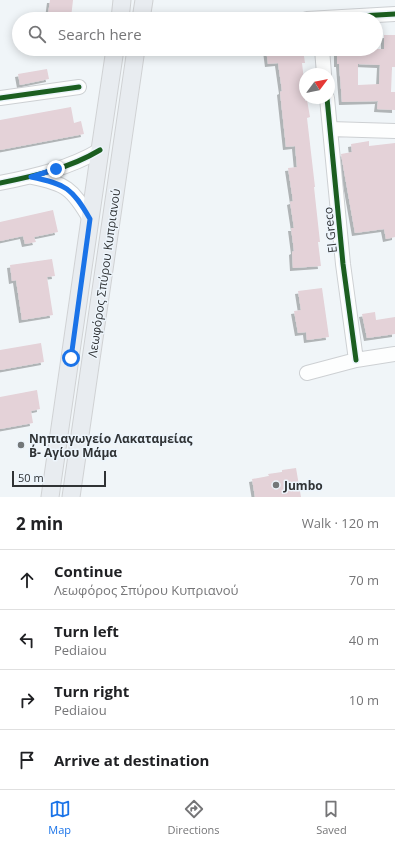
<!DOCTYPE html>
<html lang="en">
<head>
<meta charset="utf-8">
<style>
  :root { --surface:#fff; --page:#f2f2f2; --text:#202124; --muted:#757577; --line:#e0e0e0; --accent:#1a73e8 }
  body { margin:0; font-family:"Open Sans",sans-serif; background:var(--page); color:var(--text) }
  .compass { position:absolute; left:299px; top:68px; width:36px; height:36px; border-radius:50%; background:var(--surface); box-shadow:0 2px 10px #0003; rotate:58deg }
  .scale { position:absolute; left:12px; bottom:10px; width:94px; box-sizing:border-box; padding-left:4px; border:2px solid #303335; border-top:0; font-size:11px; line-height:14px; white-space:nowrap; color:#303335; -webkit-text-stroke:3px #edf5fc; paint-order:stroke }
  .stop { position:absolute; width:12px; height:12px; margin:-9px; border:3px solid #1a73e8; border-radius:50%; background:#fff }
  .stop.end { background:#1a73e8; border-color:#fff; box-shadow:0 1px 4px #0008 }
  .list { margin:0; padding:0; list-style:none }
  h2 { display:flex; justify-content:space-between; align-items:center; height:52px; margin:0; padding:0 16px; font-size:17px }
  h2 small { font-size:13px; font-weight:400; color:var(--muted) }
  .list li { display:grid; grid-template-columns:26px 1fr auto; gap:12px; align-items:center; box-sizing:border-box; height:60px; padding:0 16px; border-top:1px solid var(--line) }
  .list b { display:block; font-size:15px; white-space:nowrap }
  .list p { margin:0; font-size:13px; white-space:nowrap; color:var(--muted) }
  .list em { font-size:13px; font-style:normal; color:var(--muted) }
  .icon { flex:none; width:22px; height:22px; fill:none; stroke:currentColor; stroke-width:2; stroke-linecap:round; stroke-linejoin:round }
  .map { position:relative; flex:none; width:395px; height:497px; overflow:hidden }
  .search { position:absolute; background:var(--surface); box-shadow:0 2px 10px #0003; left:12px; right:12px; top:12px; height:44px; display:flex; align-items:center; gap:10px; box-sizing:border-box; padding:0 14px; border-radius:22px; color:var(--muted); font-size:15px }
  .sheet { height:292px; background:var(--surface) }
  nav { display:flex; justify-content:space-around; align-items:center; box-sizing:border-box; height:56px; border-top:1px solid var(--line); background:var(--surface); font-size:11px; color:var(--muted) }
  nav a { display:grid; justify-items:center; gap:2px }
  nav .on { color:var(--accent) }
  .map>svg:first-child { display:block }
  .building { fill:#e4d2d8; fill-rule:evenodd; filter:url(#shadow) }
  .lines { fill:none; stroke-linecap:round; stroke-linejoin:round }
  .minor-casing { stroke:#cdd0d3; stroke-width:16 }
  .major-casing { stroke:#d0d2d4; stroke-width:19 }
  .minor { stroke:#fdfefe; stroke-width:14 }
  .major { stroke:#e8ecf0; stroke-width:17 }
  .cycleway-casing { stroke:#edf5fc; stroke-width:8 }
  .cycleway { stroke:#1b5e20; stroke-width:5 }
  .route { stroke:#1a73e8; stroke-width:5 }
  .poi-dot { fill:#737779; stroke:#edf5fc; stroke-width:1.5 }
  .labels { text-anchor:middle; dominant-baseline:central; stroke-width:3; stroke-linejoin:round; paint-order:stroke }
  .street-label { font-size:12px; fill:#303335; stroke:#edf5fc }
  .poi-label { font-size:12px; font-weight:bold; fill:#303335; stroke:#edf5fc; text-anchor:start }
</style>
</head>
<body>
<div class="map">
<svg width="395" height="497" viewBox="0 0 395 497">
  <defs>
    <filter id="shadow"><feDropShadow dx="-3" dy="3" stdDeviation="0" flood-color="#0004"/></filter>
  </defs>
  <rect width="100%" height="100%" fill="#f0f5f8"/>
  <path class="building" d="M 50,0 L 73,0 L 71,18 L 48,15 Z
    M 384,35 L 395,35 L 395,67 L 392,67 L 391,92 L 395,92 L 395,110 L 377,109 L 378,101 L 342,102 L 339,64 L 337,64 L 337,49 L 384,49 ZM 358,64 L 380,65 L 379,84 L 358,85 Z
    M 266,49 L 303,49 L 305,63 L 302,63 L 305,89 L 305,101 L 307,100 L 310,117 L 307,118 L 315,187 L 314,187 L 320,242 L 318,242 L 321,266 L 293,268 L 292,252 L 294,251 L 291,228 L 294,228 L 290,202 L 293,201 L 288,168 L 297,167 L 295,146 L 286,147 L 280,92 L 282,91 L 278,63 L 268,64 Z
    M 47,69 L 49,79 L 20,85 L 18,74 Z
    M 71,107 L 74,123 L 81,121 L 84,134 L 0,150 L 0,120 Z
    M 369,141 L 369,146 L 395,143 L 395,237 L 386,239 L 384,229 L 355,233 L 341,154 L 352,152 L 351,144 Z
    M 53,210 L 58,232 L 34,237 L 36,242 L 25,244 L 23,236 L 0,241 L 0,222 Z
    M 52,259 L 55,276 L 47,277 L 53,315 L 22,320 L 16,280 L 12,281 L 10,265 Z
    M 322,288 L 329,337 L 307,340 L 306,332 L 298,333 L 294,311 L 301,310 L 298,291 Z
    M 375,312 L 376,320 L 395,317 L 395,334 L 367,338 L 362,314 Z
    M 41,343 L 44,362 L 0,370 L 0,350 Z
    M 37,390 L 40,409 L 31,411 L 33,423 L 0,429 L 0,397 Z
    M 296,468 L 301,497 L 255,497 L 252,479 L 269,476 L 268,474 L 282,472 L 282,470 Z"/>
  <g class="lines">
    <g class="minor-casing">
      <path id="minor" d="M 307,19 L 395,14
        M 322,49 L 324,74
        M 0,98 L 79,87
        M 327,98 L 343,264 L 356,360
        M 330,129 L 395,131
        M 32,177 C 66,184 72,188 90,219
        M 0,183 C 35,176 70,168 100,150
        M 307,373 L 356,360 L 395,354"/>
    </g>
    <g class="major-casing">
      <path id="major" d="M 120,19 L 122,0
        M 141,19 L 144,0
        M 50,497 L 100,150 L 115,49
        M 71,497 L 136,49"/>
    </g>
    <use href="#minor" class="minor"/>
    <use href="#major" class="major"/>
    <g class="cycleway-casing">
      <path id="cycleway" d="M 307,19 L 395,14
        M 0,98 L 79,87
        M 327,98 L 343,264 L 356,360
        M 0,183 C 35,176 70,168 100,150"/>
    </g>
    <use href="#cycleway" class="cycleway"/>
  </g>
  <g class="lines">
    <path class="route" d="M 56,169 L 31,177 C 66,184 72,188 90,219 L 71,358"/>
  </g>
  <g class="poi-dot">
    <circle cx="21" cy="445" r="4"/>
    <circle cx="276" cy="485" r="4"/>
  </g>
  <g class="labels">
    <g class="street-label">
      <text transform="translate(330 230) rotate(-96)">El Greco</text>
      <text transform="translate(104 273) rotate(-82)">Λεωφόρος Σπύρου Κυπριανού</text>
    </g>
    <g class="poi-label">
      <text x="29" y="438">Νηπιαγωγείο Λακαταμείας<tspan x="29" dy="14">Β΄- Αγίου Μάμα</tspan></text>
      <text x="284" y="485">Jumbo</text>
    </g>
  </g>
</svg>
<svg class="compass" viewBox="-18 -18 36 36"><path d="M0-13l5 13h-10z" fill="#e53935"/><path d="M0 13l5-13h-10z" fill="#757577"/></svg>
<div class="scale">50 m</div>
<div class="stop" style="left:71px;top:358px"></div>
<div class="stop end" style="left:56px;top:169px"></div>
<div class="search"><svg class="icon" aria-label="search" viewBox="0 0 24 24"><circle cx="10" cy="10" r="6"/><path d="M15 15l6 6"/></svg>Search here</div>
</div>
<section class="sheet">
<h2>2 min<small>Walk · 120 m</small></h2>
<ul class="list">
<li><svg class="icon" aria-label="ahead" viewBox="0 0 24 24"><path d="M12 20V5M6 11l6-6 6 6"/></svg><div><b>Continue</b><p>Λεωφόρος Σπύρου Κυπριανού</p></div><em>70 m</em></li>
<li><svg class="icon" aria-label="left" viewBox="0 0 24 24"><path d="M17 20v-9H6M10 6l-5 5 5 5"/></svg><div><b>Turn left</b><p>Pediaiou</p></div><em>40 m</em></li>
<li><svg class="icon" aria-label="right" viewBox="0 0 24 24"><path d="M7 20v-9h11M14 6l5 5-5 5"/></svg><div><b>Turn right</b><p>Pediaiou</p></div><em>10 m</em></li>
<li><svg class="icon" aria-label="arrive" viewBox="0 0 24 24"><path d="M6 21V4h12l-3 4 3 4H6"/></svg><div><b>Arrive at destination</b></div></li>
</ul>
</section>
<nav>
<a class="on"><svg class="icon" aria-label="map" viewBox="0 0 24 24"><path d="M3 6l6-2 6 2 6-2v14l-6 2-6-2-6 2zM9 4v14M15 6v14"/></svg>Map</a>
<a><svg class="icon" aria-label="directions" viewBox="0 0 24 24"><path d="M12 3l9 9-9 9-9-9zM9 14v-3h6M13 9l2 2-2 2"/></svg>Directions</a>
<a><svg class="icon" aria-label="saved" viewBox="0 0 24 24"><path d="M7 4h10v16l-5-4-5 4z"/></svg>Saved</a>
</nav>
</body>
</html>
